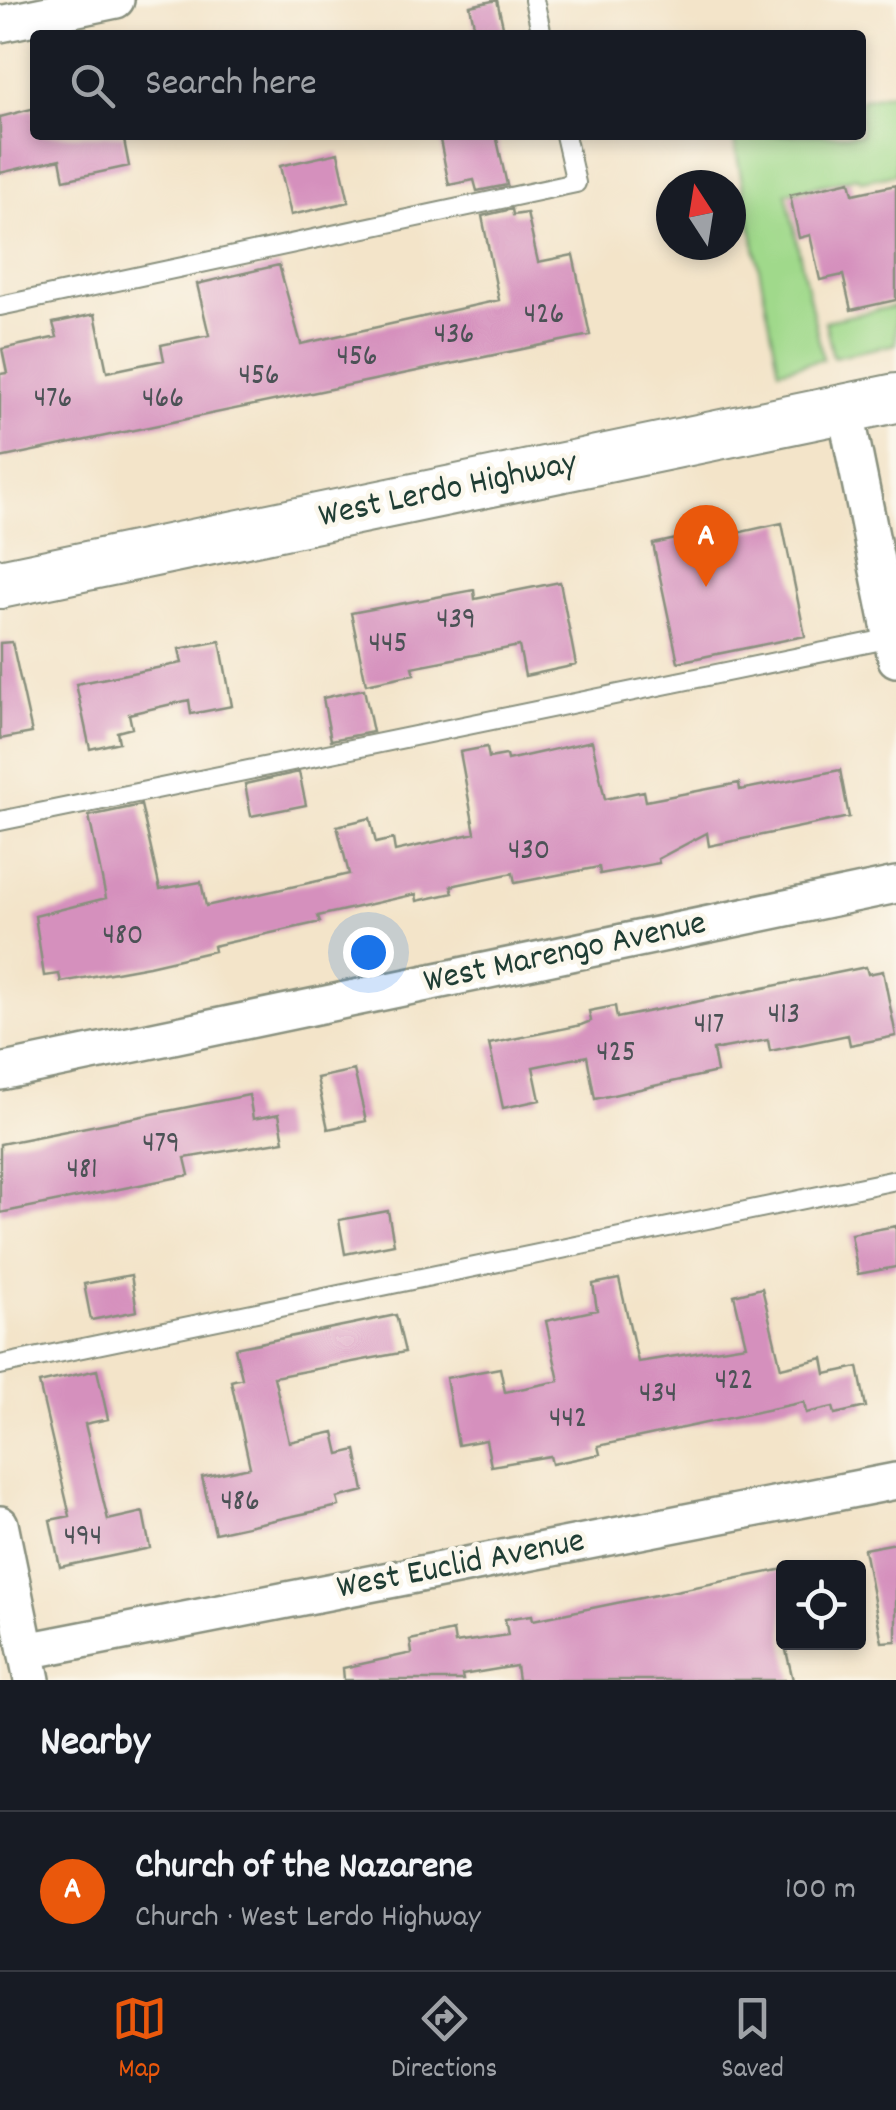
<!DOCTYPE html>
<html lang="en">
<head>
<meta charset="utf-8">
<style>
  :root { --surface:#171b24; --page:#242831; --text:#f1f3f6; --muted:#9ea1a6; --line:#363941; --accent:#ea580c }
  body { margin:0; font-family:Dekko,sans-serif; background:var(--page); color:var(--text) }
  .controls { position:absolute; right:30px; bottom:30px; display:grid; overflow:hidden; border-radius:10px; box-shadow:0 5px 15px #0003 }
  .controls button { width:90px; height:90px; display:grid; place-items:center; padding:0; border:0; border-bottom:2px solid var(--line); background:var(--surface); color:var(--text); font:50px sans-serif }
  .compass { position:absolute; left:656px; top:170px; width:90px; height:90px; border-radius:50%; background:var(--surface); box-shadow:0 5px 15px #0003; rotate:348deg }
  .you { position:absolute; left:368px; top:952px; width:35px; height:35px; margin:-25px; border:8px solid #fff; border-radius:50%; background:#1a73e8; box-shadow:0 0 0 15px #1a73e833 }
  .badge { display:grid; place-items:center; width:65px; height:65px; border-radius:50%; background:var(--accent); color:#fff; font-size:32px; font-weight:700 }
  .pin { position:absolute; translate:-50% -82px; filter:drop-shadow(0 2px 5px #0008) }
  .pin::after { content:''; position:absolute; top:52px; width:35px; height:30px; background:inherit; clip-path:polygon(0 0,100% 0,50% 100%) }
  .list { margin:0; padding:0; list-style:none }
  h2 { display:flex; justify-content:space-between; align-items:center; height:130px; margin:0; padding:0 40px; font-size:42px }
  h2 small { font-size:32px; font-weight:400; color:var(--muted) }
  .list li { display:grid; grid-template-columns:65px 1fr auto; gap:30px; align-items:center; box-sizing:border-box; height:160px; padding:0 40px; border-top:2px solid var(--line) }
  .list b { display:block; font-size:38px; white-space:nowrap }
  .list p { margin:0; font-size:32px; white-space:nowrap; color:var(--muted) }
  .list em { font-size:32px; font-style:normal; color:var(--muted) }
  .icon { flex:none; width:55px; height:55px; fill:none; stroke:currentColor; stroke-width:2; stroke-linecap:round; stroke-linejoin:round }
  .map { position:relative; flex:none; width:896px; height:1680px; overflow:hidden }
  .search { position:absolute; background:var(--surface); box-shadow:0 5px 15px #0003; left:30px; right:30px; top:30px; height:110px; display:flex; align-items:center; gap:25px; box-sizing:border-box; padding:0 35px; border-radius:10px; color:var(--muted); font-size:38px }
  .sheet { height:290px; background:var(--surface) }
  nav { display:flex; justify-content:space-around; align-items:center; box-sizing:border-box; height:140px; border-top:2px solid var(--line); background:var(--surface); font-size:28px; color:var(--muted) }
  nav a { display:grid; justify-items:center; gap:5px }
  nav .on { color:var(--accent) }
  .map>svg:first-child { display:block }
  .green { fill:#a0d98b; stroke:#608b60; stroke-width:2.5 }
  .building { fill:#d590bd }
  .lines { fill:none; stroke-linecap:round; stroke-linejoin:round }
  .service-casing { stroke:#89907e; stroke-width:22 }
  .minor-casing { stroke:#89907e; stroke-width:40 }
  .secondary-casing { stroke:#89907e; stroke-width:52 }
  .service { stroke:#fff; stroke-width:18 }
  .minor { stroke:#fff; stroke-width:35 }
  .secondary { stroke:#fff; stroke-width:48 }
  .labels { text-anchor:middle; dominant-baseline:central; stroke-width:9; stroke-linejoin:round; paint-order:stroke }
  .number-label { font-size:30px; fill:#4c5256 }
  .street-label { font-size:35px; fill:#1f3d34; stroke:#fbf7ec }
</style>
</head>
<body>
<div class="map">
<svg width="896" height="1680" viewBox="0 0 896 1680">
  <rect width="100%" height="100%" fill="#fbf7ec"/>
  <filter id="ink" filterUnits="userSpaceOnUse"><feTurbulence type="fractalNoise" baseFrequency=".01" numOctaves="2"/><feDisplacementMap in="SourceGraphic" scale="20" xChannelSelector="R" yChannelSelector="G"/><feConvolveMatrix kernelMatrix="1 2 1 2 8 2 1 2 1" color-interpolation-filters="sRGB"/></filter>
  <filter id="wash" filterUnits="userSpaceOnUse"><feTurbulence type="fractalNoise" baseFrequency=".0048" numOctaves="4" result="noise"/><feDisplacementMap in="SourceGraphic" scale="40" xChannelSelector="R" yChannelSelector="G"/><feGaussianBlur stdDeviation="2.25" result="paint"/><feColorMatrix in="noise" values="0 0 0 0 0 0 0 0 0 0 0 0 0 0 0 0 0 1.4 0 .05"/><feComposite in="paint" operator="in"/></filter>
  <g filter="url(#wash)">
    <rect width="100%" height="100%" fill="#f3e4c9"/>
    <path class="green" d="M 896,92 L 896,174 L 862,181 L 857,177 L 786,193 L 823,359 L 779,370 L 733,135 L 861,135 L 861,100 Z
      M 896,306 L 896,344 L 833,357 L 825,321 Z"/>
    <g id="blocks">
      <path class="building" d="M 497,0 L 505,35 L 476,35 L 470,6 Z
        M 35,108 L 35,135 L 123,135 L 129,166 L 64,180 L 60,159 L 0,173 L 0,117 Z
        M 439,135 L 496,135 L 507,185 L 477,191 L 474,180 L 449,185 Z
        M 338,153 L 349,202 L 291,215 L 280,166 Z
        M 850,181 L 853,194 L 896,185 L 896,300 L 851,310 L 843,275 L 820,280 L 810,235 L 799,238 L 790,195 Z
        M 512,209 L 513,215 L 527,213 L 538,262 L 573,255 L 590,335 L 0,458 L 0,374 L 7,373 L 2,349 L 57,337 L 53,323 L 95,314 L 107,372 L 164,360 L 161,345 L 209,335 L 197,284 L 279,265 L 301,344 L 499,300 L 482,216 Z
        M 782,523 L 805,636 L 678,662 L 653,544 L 690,536 L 692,543 Z
        M 560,582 L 576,665 L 525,676 L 519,646 L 412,667 L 414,674 L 366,684 L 351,613 L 474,590 L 475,599 Z
        M 220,641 L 232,706 L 191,714 L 189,700 L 129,714 L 132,728 L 117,732 L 119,742 L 90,749 L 76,684 L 182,663 L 179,649 Z
        M 12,642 L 32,733 L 0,739 L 0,643 Z
        M 364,689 L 373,732 L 331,740 L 323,698 Z
        M 592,741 L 605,799 L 644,791 L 646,801 L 739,783 L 740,790 L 840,770 L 849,817 L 709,846 L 707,833 L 658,859 L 659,863 L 600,874 L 599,867 L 515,883 L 513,873 L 451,886 L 453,893 L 417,901 L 416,894 L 318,916 L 320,922 L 213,946 L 214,951 L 149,966 L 61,982 L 59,974 L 44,976 L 35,916 L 106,898 L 89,816 L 141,805 L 160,889 L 201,882 L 206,906 L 349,874 L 337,826 L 370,818 L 376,843 L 393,839 L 395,851 L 475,833 L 460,752 L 487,747 L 489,758 L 506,755 L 507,760 Z
        M 299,772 L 306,805 L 251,816 L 245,784 Z
        M 866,967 L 868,974 L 883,971 L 896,1036 L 850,1045 L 848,1035 L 770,1051 L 768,1040 L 713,1050 L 717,1072 L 595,1099 L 587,1056 L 533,1067 L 540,1100 L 503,1108 L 489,1044 L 581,1025 L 591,1021 L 589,1011 L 615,1006 L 617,1018 Z
        M 354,1070 L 366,1121 L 328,1129 L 317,1078 Z
        M 249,1095 L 253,1119 L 279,1114 L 284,1141 L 185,1158 L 189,1175 L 0,1213 L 0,1144 Z
        M 388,1211 L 394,1244 L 345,1254 L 339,1220 Z
        M 896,1226 L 896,1267 L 858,1274 L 851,1234 Z
        M 131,1275 L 137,1311 L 91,1320 L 84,1284 Z
        M 619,1279 L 638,1362 L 746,1345 L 734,1295 L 762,1288 L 781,1368 L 823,1358 L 826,1374 L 858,1367 L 866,1407 L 835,1414 L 833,1407 L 806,1413 L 804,1402 L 598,1446 L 600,1454 L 552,1464 L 550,1456 L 491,1466 L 486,1440 L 458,1445 L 446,1378 L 500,1368 L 505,1392 L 559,1381 L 546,1321 L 597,1310 L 593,1284 Z
        M 396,1315 L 405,1352 L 274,1377 L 289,1442 L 334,1432 L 339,1454 L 356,1450 L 364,1491 L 337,1498 L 339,1506 L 215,1533 L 202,1477 L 250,1467 L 231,1381 L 242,1378 L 235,1348 Z
        M 97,1370 L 108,1419 L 85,1424 L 108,1520 L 143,1512 L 150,1548 L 60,1567 L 50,1520 L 70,1516 L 39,1383 Z
        M 896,1543 L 896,1641 L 882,1642 L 864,1549 Z
        M 784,1569 L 784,1642 L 793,1680 L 518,1680 L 516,1666 L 462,1675 L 463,1680 L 344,1680 L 343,1668 L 412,1653 L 410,1640 L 453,1631 L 455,1643 L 508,1635 L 505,1619 L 532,1615 L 533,1620 Z"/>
    </g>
  </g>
  <g filter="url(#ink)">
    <use href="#blocks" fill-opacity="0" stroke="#89907e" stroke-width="2.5"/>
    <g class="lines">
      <g class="service-casing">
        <path id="service" d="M 534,0 L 542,35
          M 0,306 L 576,183 L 565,135
          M 0,821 L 892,638
          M 0,1365 L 896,1180"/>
      </g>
      <g class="minor-casing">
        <path id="minor" d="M 0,24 L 116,0
          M 845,408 L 896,659
          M 0,1072 L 896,885
          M 0,1524 L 32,1680
          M 26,1651 L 896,1481"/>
      </g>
      <g class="secondary-casing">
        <path id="secondary" d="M 0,584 L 896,398"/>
      </g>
      <use href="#service" class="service"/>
      <use href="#minor" class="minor"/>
      <use href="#secondary" class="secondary"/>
    </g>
  </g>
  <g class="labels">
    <g class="number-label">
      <text x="544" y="316">426</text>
      <text x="454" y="336">436</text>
      <text x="357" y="358">456</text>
      <text x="259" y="377">456</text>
      <text x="53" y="400">476</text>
      <text x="163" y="400">466</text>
      <text x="456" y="621">439</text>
      <text x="388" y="645">445</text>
      <text x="529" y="852">430</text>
      <text x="123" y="937">480</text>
      <text x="784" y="1016">413</text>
      <text x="709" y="1026">417</text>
      <text x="616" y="1054">425</text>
      <text x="161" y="1145">479</text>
      <text x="82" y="1171">481</text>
      <text x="734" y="1382">422</text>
      <text x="658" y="1395">434</text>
      <text x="568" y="1420">442</text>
      <text x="240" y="1503">486</text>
      <text x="83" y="1538">494</text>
    </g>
    <g class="street-label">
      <text transform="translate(448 491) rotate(-12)">West Lerdo Highway</text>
      <text transform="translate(565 954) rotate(-12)">West Marengo Avenue</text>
      <text transform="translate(461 1566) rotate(-11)">West Euclid Avenue</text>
    </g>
  </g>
</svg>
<div class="controls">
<button><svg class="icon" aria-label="locate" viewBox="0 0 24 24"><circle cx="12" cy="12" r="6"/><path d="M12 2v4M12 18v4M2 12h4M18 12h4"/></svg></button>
</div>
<svg class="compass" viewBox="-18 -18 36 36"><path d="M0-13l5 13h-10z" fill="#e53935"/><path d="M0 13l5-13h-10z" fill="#9ea1a6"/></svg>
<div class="you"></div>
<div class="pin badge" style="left:706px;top:587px">A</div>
<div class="search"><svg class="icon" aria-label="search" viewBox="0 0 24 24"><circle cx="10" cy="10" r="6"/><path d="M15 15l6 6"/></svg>Search here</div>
</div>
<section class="sheet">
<h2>Nearby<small></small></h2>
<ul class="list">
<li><span class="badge">A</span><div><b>Church of the Nazarene</b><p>Church · West Lerdo Highway</p></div><em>100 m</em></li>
</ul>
</section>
<nav>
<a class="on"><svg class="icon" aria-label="map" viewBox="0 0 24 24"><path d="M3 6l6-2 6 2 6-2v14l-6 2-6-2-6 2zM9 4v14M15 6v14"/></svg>Map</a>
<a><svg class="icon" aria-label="directions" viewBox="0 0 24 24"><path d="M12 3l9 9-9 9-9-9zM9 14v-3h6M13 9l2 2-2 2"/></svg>Directions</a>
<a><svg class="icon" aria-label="saved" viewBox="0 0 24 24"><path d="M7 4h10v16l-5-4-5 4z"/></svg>Saved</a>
</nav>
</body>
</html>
